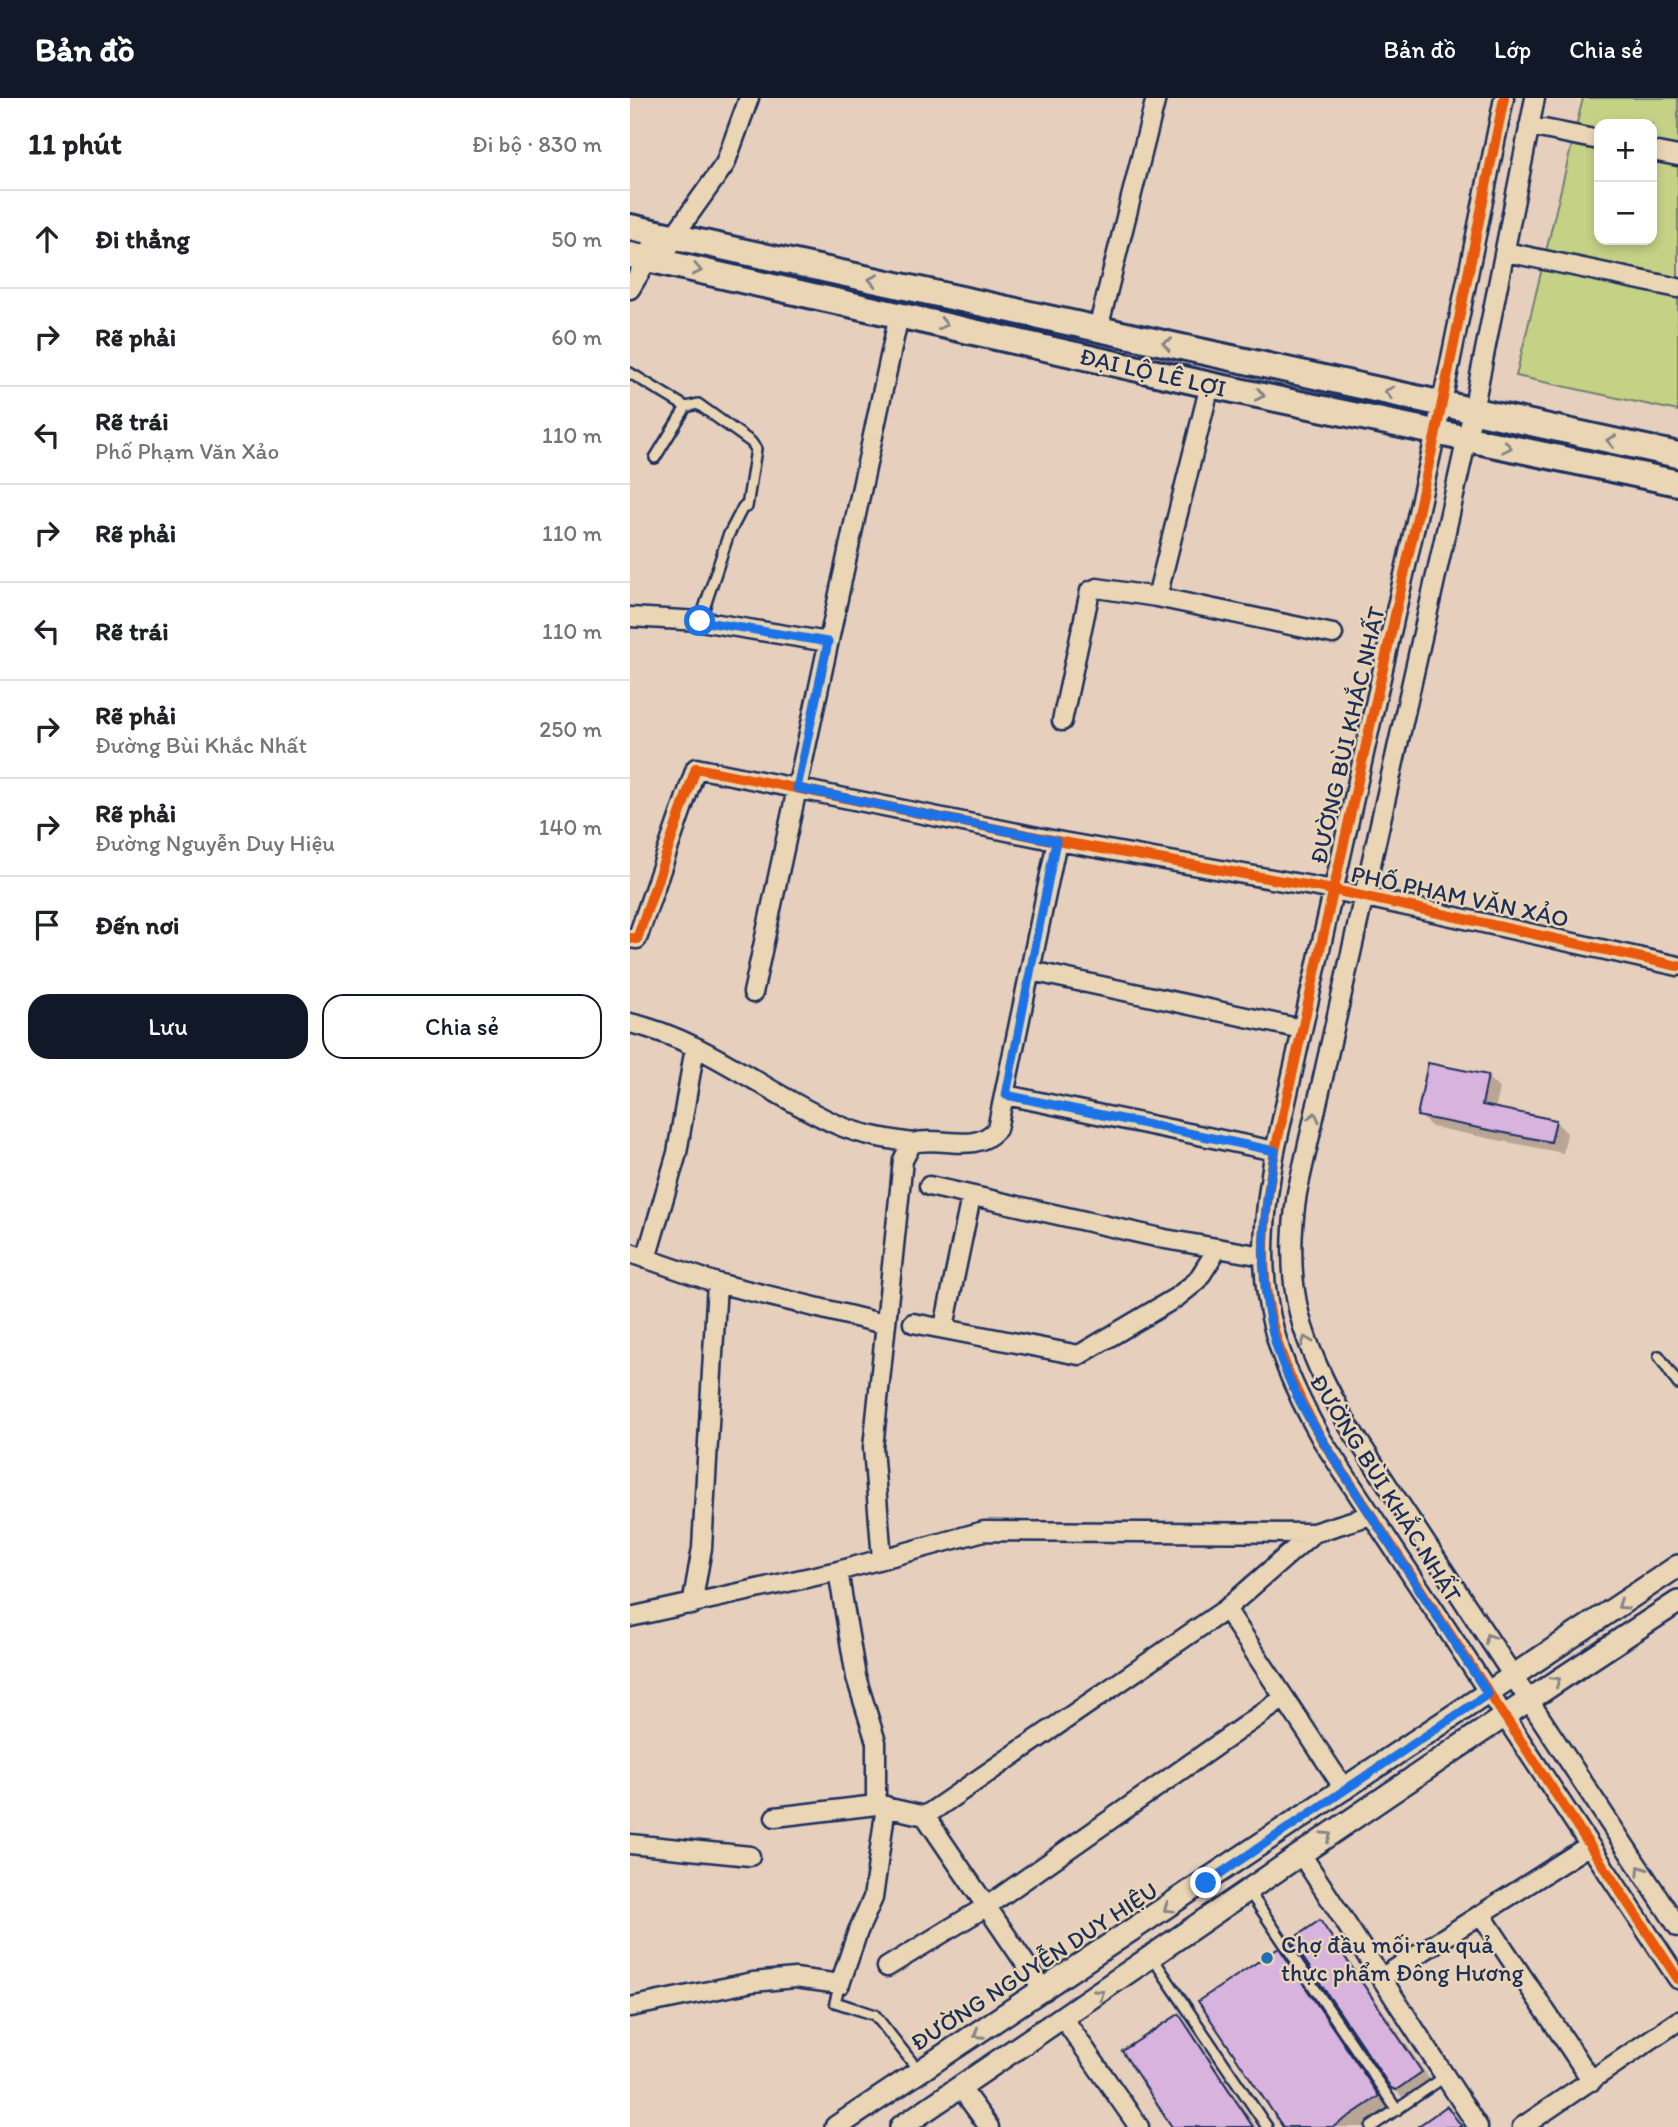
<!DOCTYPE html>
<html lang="vi">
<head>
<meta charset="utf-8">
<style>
  :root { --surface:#fff; --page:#f2f2f2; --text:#202124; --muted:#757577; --line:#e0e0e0; --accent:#111827 }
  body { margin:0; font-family:Itim,sans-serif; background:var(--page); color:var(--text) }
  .controls { position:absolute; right:21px; top:21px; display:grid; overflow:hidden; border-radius:14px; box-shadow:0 4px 10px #0003 }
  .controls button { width:63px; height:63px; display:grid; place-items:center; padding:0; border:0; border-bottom:2px solid var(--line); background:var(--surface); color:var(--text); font:35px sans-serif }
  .stop { position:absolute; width:21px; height:21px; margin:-16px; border:5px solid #1a73e8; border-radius:50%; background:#fff }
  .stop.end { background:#1a73e8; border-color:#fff; box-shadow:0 2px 7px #0008 }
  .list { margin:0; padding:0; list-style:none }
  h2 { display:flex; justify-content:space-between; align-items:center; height:91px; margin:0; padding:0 28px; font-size:30px }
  h2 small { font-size:23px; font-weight:400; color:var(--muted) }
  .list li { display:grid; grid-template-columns:46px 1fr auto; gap:21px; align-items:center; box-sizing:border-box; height:98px; padding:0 28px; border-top:2px solid var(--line) }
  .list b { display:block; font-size:26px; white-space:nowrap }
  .list p { margin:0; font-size:23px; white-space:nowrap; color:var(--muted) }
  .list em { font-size:23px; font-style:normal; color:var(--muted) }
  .actions { display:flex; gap:14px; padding:21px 28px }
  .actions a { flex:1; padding:16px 0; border:2px solid var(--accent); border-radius:21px; text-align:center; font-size:24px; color:var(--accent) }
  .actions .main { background:var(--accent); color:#fff }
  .icon { flex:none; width:38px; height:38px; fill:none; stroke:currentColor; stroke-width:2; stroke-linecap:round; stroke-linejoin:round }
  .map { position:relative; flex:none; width:1048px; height:2029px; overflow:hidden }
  header { display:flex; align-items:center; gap:42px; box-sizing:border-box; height:98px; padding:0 35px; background:var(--accent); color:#fff }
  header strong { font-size:33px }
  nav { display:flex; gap:38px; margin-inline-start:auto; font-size:24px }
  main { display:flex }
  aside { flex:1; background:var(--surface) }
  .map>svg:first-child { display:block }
  .green { fill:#c5d185; stroke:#708072; stroke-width:2; fill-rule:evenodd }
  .shadow { fill:#0003 }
  .building { fill:#d7b3de; stroke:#1b2f5e; stroke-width:2 }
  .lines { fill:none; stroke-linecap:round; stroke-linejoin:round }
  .service-casing { stroke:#1b2f5e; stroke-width:14 }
  .minor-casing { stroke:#1b2f5e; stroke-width:23 }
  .tertiary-casing { stroke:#1b2f5e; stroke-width:26 }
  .secondary-casing { stroke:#1b2f5e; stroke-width:30 }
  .service { stroke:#ead6b4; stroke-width:9 }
  .minor { stroke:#ead6b4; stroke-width:18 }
  .tertiary { stroke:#ead6b4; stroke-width:21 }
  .secondary { stroke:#ead6b4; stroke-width:24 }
  .cycleway-casing { stroke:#ead6b4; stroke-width:15 }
  .cycleway { stroke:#e8590c; stroke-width:10 }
  .oneway { stroke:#828289 }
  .route { stroke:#1a73e8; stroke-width:9 }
  .poi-dot { fill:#1f6fb2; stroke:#ead6b4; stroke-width:2.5 }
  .labels { text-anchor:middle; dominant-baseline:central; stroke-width:5; stroke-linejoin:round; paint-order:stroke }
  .street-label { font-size:24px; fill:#1b2f5e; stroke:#ead6b4 }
  .poi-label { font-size:24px; fill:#1b2f5e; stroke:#ead6b4; text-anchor:start }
</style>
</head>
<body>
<header>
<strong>Bản đồ</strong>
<nav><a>Bản đồ</a><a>Lớp</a><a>Chia sẻ</a></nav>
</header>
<main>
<aside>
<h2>11 phút<small>Đi bộ · 830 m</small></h2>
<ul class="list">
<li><svg class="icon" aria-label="ahead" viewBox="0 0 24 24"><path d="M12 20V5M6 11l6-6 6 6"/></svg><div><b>Đi thẳng</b></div><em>50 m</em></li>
<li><svg class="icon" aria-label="right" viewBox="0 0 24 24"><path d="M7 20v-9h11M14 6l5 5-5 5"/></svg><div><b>Rẽ phải</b></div><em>60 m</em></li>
<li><svg class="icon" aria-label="left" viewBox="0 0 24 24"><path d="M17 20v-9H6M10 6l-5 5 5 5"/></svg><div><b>Rẽ trái</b><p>Phố Phạm Văn Xảo</p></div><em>110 m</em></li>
<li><svg class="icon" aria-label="right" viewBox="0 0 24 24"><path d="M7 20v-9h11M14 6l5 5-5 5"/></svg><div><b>Rẽ phải</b></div><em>110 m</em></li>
<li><svg class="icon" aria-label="left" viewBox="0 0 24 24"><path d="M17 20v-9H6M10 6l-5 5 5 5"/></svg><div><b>Rẽ trái</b></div><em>110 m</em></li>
<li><svg class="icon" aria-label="right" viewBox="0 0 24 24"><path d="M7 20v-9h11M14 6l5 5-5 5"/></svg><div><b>Rẽ phải</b><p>Đường Bùi Khắc Nhất</p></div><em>250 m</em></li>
<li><svg class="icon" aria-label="right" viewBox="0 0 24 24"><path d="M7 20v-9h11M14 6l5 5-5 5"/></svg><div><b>Rẽ phải</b><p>Đường Nguyễn Duy Hiệu</p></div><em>140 m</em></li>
<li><svg class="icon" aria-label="arrive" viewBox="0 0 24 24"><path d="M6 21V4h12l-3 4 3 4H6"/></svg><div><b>Đến nơi</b></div></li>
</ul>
<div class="actions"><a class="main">Lưu</a><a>Chia sẻ</a></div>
</aside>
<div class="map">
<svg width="1048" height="2029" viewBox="0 0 1048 2029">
  <rect width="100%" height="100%" fill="#e6cfbc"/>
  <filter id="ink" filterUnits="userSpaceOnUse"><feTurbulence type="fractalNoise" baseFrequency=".0143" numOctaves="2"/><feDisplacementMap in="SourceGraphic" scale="14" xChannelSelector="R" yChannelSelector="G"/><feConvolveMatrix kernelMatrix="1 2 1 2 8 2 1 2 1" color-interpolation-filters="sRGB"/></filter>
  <g filter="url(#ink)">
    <path class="green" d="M 953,0 L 1048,0 L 1048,313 L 886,278 ZM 969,26 L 1022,26 L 1022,142 L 969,142 Z"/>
    <path class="shadow" d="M 857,979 L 870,991 L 865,1011 L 925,1023 L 937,1035 L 933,1055 L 802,1029 L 789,1017 Z
      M 690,1825 L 702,1837 L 803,1986 L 775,2002 L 762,1989 Z
      M 649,1852 L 661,1864 L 760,2011 L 733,2029 L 655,2029 Z
      M 548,1918 L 560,1930 L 626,2029 L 544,2029 Z"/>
    <path class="building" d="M 798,965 L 858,977 L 852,1007 L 926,1022 L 921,1044 L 787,1018 Z
      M 690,1822 L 792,1974 L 766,1992 L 761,1990 L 661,1842 Z
      M 649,1850 L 749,1998 L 703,2029 L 653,2029 L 568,1903 Z
      M 549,1916 L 623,2029 L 542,2029 L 492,1953 Z
      M 817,2008 L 832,2029 L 787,2029 Z"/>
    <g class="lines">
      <g class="service-casing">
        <path id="service" d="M 0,275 L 56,309 L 68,306 L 121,344 L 126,351 L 117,409 L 113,409 L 98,438 L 70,523
          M 25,360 L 56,309
          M 1029,1258 L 1048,1286
          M 618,1792 L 767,2012
          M 522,1859 L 637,2029
          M 210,1886 L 205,1904 L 245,1917 L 289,1973
          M 741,2029 L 816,1978"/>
      </g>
      <g class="minor-casing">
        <path id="minor" d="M 874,0 L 806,334 L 645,1053 C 623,1174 632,1235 692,1342 L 1048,1881
          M 905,0 L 843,313 L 667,1095 C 652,1191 671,1243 718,1327 L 1048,1829
          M 899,28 L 969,42
          M 1022,53 L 1048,58
          M 876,154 L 1048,190
          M 33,165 L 43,139 L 95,66 L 119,0
          M 0,191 L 18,161 L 27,135
          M 468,231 L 526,0
          M 580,287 L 527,499 L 703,536
          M 0,519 L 70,523 L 198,544
          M 432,623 L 460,493 L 467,490 L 527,499
          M 0,840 L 7,841 L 66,670 L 427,743 L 704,792 L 1048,868
          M 401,873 L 672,931
          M 123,895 L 269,217
          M 0,925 C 76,942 138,997 208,1027 C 231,1037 257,1041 282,1045
          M 376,997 L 645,1053
          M 299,1088 L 535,1141 L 633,1158
          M 0,1155 L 87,1185 L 254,1226
          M 16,1161 L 47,1055 L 65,949
          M 283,1225 L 449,1257 L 547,1199 L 567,1183 L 588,1150
          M 314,1229 L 341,1099
          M 252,1461 L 243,1350 L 273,1062 L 282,1045 C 313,1037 344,1057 367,1031 L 427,743
          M 208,1473 L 226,1579 L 246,1644 L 246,1707
          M 62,1507 L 72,1450 L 87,1185
          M 596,1511 L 715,1692
          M 0,1519 L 208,1473 L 354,1433 L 683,1435 L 741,1417
          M 295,1718 L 596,1511 L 683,1435
          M 145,1719 L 246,1707 L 295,1718 L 414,1893
          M 0,1746 L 120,1758
          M 671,1756 L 848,2029
          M 852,1818 L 962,1983
          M 257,1869 L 357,1808 L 654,1600
          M 751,1880 L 958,1748
          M 0,1909 L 123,1884 L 165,1880 L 210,1886 L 228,1833 L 243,1800 L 256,1708
          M 434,1921 L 509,2029
          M 330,1989 L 359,2029
          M 892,2029 L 1048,1923"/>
      </g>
      <g class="tertiary-casing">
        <path id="tertiary" d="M 206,2029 L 1048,1468
          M 271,2029 C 530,1854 786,1674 1048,1504"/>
      </g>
      <g class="secondary-casing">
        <path id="secondary" d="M 0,129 L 1048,357
          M 0,157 L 580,287 L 1048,385"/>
      </g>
      <use href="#service" class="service"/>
      <use href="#minor" class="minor"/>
      <use href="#tertiary" class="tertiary"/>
      <use href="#secondary" class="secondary"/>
      <g class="cycleway-casing">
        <path id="cycleway" d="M 874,0 L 806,334 L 645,1053 C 623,1174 632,1235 692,1342 L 1048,1881
          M 0,840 L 7,841 L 66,670 L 427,743 L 704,792 L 1048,868"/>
      </g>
      <use href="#cycleway" class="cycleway"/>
    </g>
    <defs><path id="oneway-chevron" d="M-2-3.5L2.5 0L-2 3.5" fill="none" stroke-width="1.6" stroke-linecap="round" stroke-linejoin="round" transform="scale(1.75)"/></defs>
    <g class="oneway">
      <use href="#oneway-chevron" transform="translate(67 172) rotate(12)"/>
      <use href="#oneway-chevron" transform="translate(243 182) rotate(-168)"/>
      <use href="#oneway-chevron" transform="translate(313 226) rotate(13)"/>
      <use href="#oneway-chevron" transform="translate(537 246) rotate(-168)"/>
      <use href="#oneway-chevron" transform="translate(759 294) rotate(-168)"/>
      <use href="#oneway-chevron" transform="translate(630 297) rotate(12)"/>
      <use href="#oneway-chevron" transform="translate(981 343) rotate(-168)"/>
      <use href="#oneway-chevron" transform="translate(877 349) rotate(12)"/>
      <use href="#oneway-chevron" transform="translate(684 1019) rotate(-77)"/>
      <use href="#oneway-chevron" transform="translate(676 1243) rotate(-111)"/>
      <use href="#oneway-chevron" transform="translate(992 1507) rotate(146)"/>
      <use href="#oneway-chevron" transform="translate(859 1540) rotate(-123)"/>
      <use href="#oneway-chevron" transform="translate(926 1583) rotate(-33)"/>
      <use href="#oneway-chevron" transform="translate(697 1738) rotate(-34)"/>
      <use href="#oneway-chevron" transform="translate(1011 1772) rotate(-123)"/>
      <use href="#oneway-chevron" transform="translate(538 1810) rotate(146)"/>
      <use href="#oneway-chevron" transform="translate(470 1896) rotate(-35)"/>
      <use href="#oneway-chevron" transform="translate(348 1936) rotate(147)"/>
    </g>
  </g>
  <g class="lines" filter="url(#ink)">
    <path class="route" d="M 70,523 L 198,544 L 167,690 L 426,743 L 376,997 L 645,1053 C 634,1112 628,1168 641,1227 C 655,1293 697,1349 733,1405 C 775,1469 816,1532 858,1596 L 576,1785"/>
  </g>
  <circle class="poi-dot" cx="637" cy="1860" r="7"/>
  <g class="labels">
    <g class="street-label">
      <text transform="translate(523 274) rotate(13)">ĐẠI LỘ LÊ LỢI</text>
      <text transform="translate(717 637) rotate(-77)">ĐƯỜNG BÙI KHẮC NHẤT</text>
      <text transform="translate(830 798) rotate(12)">PHỐ PHẠM VĂN XẢO</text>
      <text transform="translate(756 1390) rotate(58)">ĐƯỜNG BÙI KHẮC NHẤT</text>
      <text transform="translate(404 1868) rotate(-33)">ĐƯỜNG NGUYỄN DUY HIỆU</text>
    </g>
    <g class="poi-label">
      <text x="651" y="1846">Chợ đầu mối rau quả<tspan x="651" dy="28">thực phẩm Đông Hương</tspan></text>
    </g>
  </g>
</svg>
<div class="controls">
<button>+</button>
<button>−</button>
</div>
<div class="stop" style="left:70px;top:523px"></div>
<div class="stop end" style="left:576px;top:1785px"></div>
</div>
</main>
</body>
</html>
